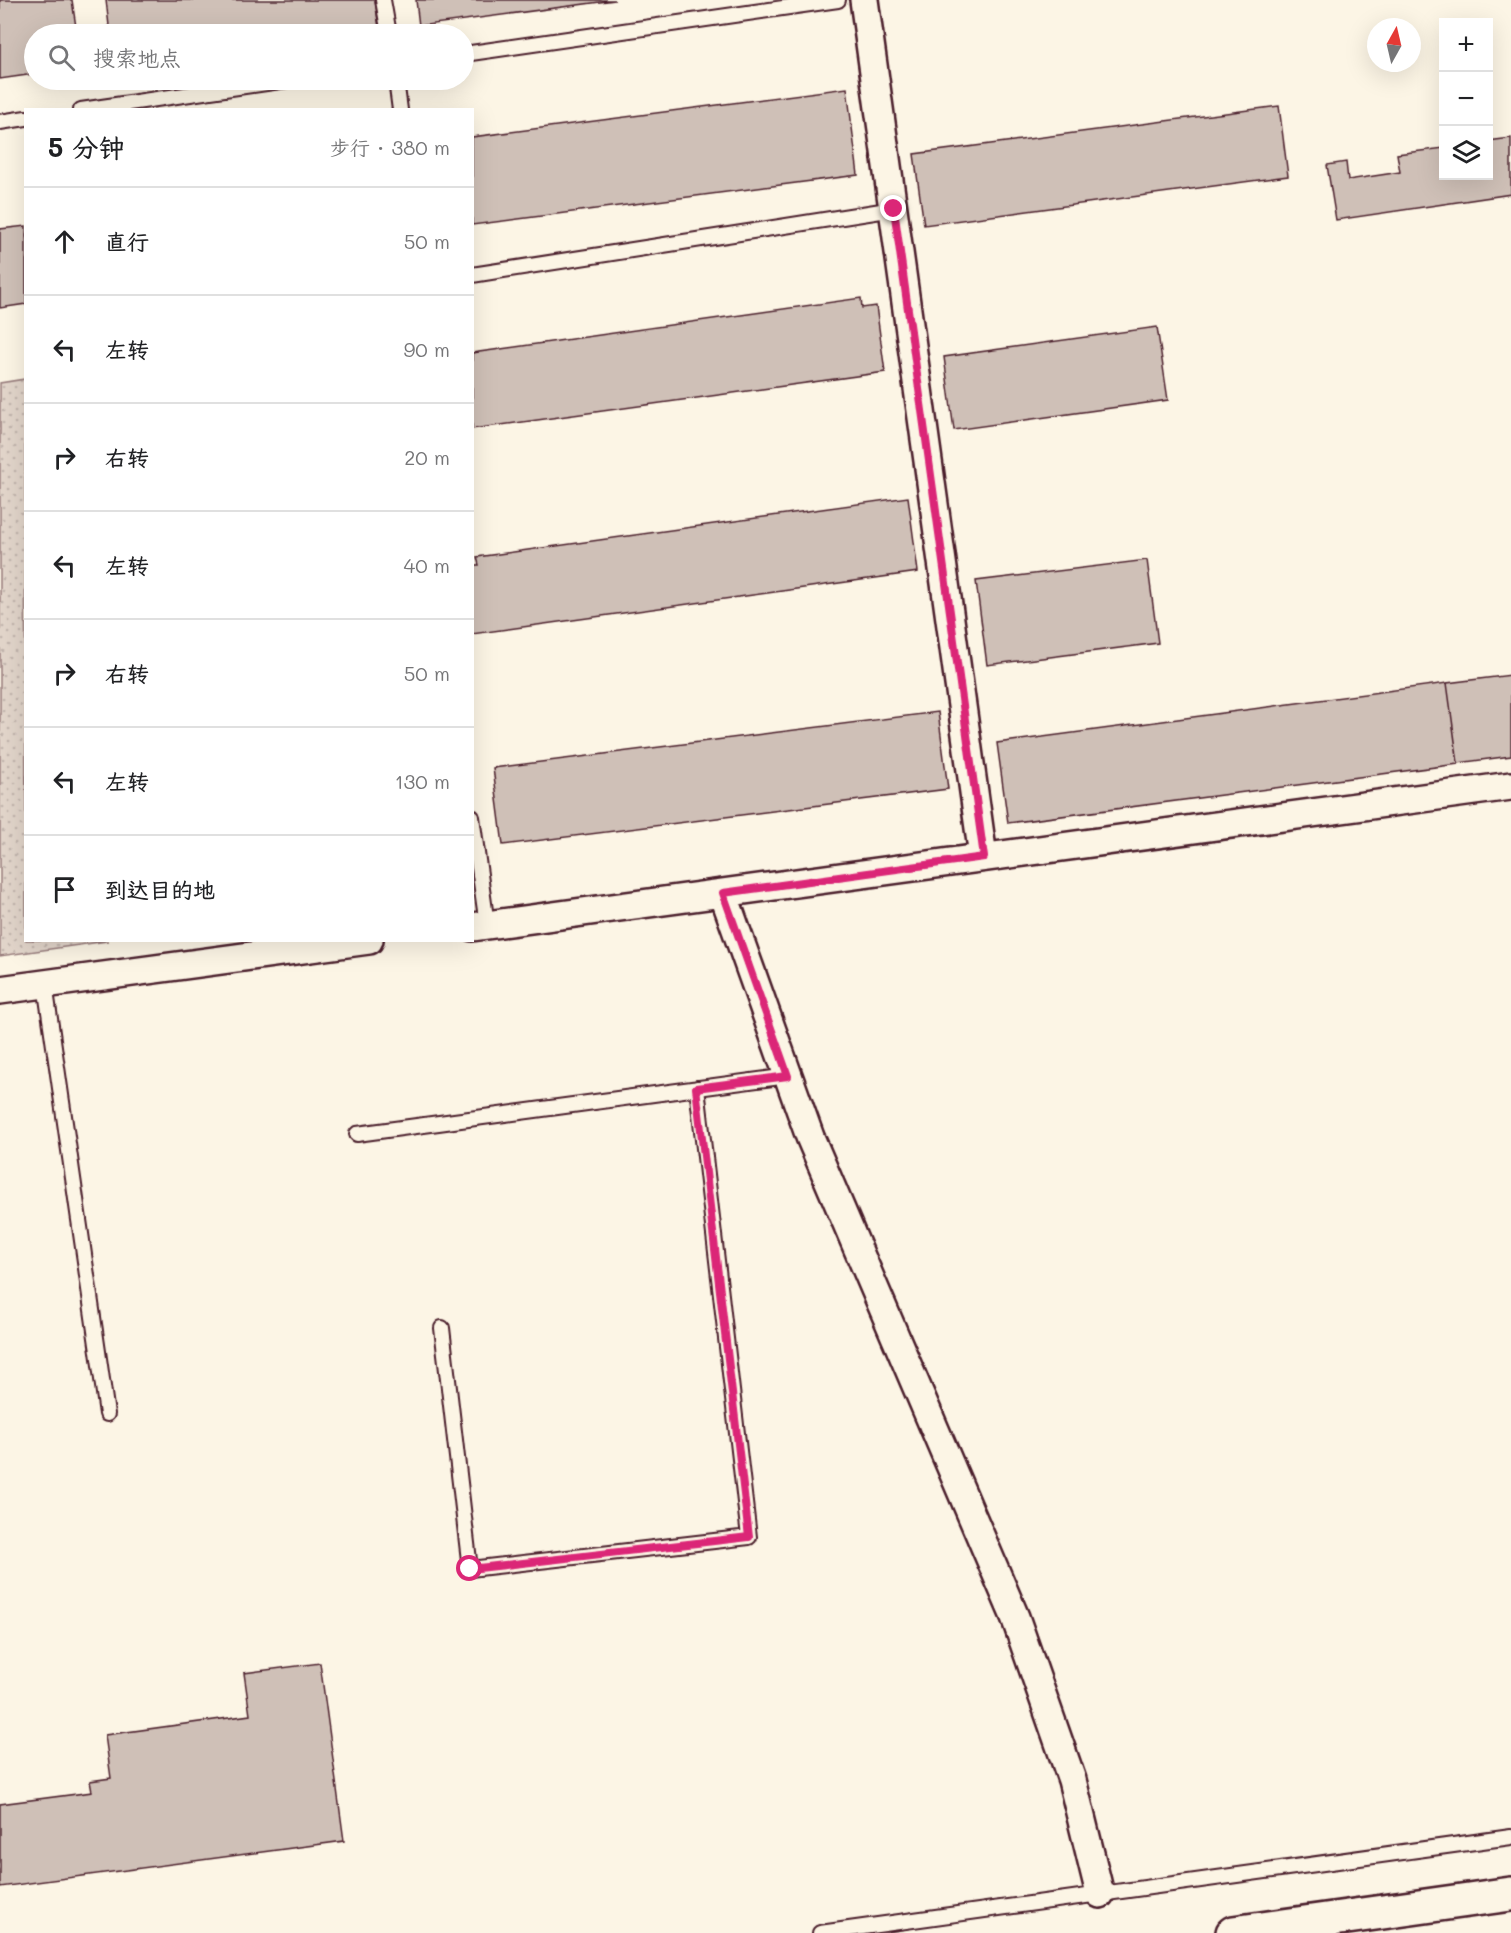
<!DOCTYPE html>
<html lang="zh">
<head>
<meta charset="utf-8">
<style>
  :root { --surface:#fff; --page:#f6f6f6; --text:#202124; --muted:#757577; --line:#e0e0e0 }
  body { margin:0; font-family:Mali,"LXGW WenKai TC",sans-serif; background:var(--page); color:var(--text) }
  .controls { position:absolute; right:18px; top:18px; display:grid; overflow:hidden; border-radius:0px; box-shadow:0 6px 24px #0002 }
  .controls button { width:54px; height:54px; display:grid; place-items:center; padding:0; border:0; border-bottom:2px solid var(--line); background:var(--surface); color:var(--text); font:30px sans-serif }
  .compass { position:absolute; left:1367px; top:18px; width:54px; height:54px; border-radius:50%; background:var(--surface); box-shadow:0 6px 24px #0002; rotate:8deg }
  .stop { position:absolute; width:18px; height:18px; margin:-14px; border:4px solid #db2777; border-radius:50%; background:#fff }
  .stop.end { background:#db2777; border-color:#fff; box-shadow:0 2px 6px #0008 }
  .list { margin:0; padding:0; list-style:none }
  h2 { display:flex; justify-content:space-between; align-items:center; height:78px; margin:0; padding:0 24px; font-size:26px }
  h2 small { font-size:20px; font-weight:400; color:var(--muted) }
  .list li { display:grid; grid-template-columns:39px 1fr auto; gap:18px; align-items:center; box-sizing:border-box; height:108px; padding:0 24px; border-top:2px solid var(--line) }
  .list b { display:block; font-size:22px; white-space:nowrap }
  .list em { font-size:20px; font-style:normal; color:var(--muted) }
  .icon { flex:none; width:33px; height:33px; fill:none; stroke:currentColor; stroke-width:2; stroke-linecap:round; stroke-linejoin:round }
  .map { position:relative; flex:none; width:1511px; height:1933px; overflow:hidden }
  .search { position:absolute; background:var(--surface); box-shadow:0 6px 24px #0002; left:24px; top:24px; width:450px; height:66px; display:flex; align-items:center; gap:15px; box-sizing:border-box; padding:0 21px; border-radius:33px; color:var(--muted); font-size:22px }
  .panel { position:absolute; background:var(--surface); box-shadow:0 6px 24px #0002; left:24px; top:108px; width:450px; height:834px; border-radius:0px }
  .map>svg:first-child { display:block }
  .grass { fill:url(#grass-dots); stroke:#967a7a; stroke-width:1.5 }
  .building { fill:#cfc0b7; stroke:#4a1f2b; stroke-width:1.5 }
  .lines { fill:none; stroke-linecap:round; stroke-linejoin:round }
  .service-casing { stroke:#4a1f2b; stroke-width:18 }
  .minor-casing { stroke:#4a1f2b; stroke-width:32 }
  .trunk-casing { stroke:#4a1f2b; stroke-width:38 }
  .service { stroke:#fcf5e5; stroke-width:14 }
  .minor { stroke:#fcf5e5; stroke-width:27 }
  .trunk { stroke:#fcf5e5; stroke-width:33 }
  .route { stroke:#db2777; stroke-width:8 }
</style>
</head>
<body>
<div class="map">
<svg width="1511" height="1933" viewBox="0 0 1511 1933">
  <defs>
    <pattern id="grass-dots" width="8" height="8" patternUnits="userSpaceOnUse" patternTransform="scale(1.5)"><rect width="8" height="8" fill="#e2d5ca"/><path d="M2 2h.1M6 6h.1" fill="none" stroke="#c3b6ae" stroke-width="1.8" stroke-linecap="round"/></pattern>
  </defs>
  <rect width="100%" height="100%" fill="#fcf5e5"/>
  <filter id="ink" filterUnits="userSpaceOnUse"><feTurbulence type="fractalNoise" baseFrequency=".0167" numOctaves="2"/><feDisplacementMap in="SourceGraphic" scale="12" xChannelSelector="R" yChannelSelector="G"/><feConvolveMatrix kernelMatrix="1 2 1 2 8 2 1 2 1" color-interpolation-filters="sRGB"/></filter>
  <g filter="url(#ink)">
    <path class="grass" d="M 25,379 L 26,940 L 108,941 L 0,956 L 0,383 Z"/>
    <path class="building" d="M 0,0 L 72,0 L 77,34 L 34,34 L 34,74 L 0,79 Z
      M 106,0 L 375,0 L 379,28 L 324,34 L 110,34 Z
      M 416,0 L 615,0 L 419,26 Z
      M 847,88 L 858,175 L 472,225 L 472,137 Z
      M 1279,106 L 1288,176 L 924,225 L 914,154 Z
      M 1511,138 L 1511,194 L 1336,220 L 1327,165 L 1346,162 L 1348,180 L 1400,172 L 1397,154 L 1444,148 L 1444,176 L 1488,176 L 1488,141 Z
      M 26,226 L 26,304 L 0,308 L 0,229 Z
      M 861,298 L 862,308 L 876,306 L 885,372 L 472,429 L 472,353 Z
      M 1157,327 L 1168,400 L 954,430 L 944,357 Z
      M 908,497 L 918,572 L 472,634 L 472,565 L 479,565 L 477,557 Z
      M 1147,560 L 1158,643 L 987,665 L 976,581 Z
      M 1511,675 L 1511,756 L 1458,763 L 1447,683 Z
      M 1447,683 L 1458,764 L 1008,823 L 997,743 Z
      M 938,712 L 948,789 L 503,845 L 493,768 Z
      M 320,1663 L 344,1841 L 0,1887 L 0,1804 L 92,1792 L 90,1781 L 111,1778 L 105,1735 L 250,1715 L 244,1673 Z"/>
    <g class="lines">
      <g class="service-casing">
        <path id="service" d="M 383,0 L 389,34
          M 464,54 L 838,0
          M 396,80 L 400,110
          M 81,110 L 287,80
          M 0,122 L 26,118
          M 472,275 L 894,209
          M 472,817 L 487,925
          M 45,984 L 107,1414
          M 357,1134 L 788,1076
          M 442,1328 L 470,1569 L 749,1537 L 697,1088
          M 820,1933 L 1511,1837"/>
      </g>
      <g class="minor-casing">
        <path id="minor" d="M 864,0 L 983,857
          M 723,893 L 810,1137 L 1015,1617 L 1072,1780 L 1100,1894
          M 472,927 L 1511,786
          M 0,990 L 369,940"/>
      </g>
      <g class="trunk-casing">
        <path id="trunk" d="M 1233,1933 L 1511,1894"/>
      </g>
      <use href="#service" class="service"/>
      <use href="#minor" class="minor"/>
      <use href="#trunk" class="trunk"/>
    </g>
  </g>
  <g class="lines" filter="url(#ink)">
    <path class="route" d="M 470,1569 L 749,1537 L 696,1088 L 788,1076 L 723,893 L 984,857 L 894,209"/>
  </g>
</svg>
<div class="controls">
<button>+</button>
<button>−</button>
<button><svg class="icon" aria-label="layers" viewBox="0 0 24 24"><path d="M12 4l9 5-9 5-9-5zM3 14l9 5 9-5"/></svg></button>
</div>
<svg class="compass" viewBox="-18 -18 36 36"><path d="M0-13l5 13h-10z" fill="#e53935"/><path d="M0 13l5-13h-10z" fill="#757577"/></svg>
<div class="stop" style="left:470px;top:1569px"></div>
<div class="stop end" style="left:894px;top:209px"></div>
<div class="search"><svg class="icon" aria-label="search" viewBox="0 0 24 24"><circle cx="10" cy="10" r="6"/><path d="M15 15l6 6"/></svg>搜索地点</div>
<section class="panel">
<h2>5 分钟<small>步行 · 380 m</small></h2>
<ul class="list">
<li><svg class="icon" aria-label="ahead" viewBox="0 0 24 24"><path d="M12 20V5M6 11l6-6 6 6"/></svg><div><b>直行</b></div><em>50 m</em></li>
<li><svg class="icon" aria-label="left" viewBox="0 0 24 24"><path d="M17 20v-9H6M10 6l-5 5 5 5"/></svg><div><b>左转</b></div><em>90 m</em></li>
<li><svg class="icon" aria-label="right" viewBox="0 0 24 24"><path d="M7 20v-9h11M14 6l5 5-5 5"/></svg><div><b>右转</b></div><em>20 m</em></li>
<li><svg class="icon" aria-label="left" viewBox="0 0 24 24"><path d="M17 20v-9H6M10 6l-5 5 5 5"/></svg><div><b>左转</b></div><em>40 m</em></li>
<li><svg class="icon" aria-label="right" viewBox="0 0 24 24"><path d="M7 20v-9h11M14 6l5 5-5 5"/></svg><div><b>右转</b></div><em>50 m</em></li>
<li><svg class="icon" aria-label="left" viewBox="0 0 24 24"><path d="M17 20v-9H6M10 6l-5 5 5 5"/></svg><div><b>左转</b></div><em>130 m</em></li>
<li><svg class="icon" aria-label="arrive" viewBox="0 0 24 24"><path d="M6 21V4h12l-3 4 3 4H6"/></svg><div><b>到达目的地</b></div></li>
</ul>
</section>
</div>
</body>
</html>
